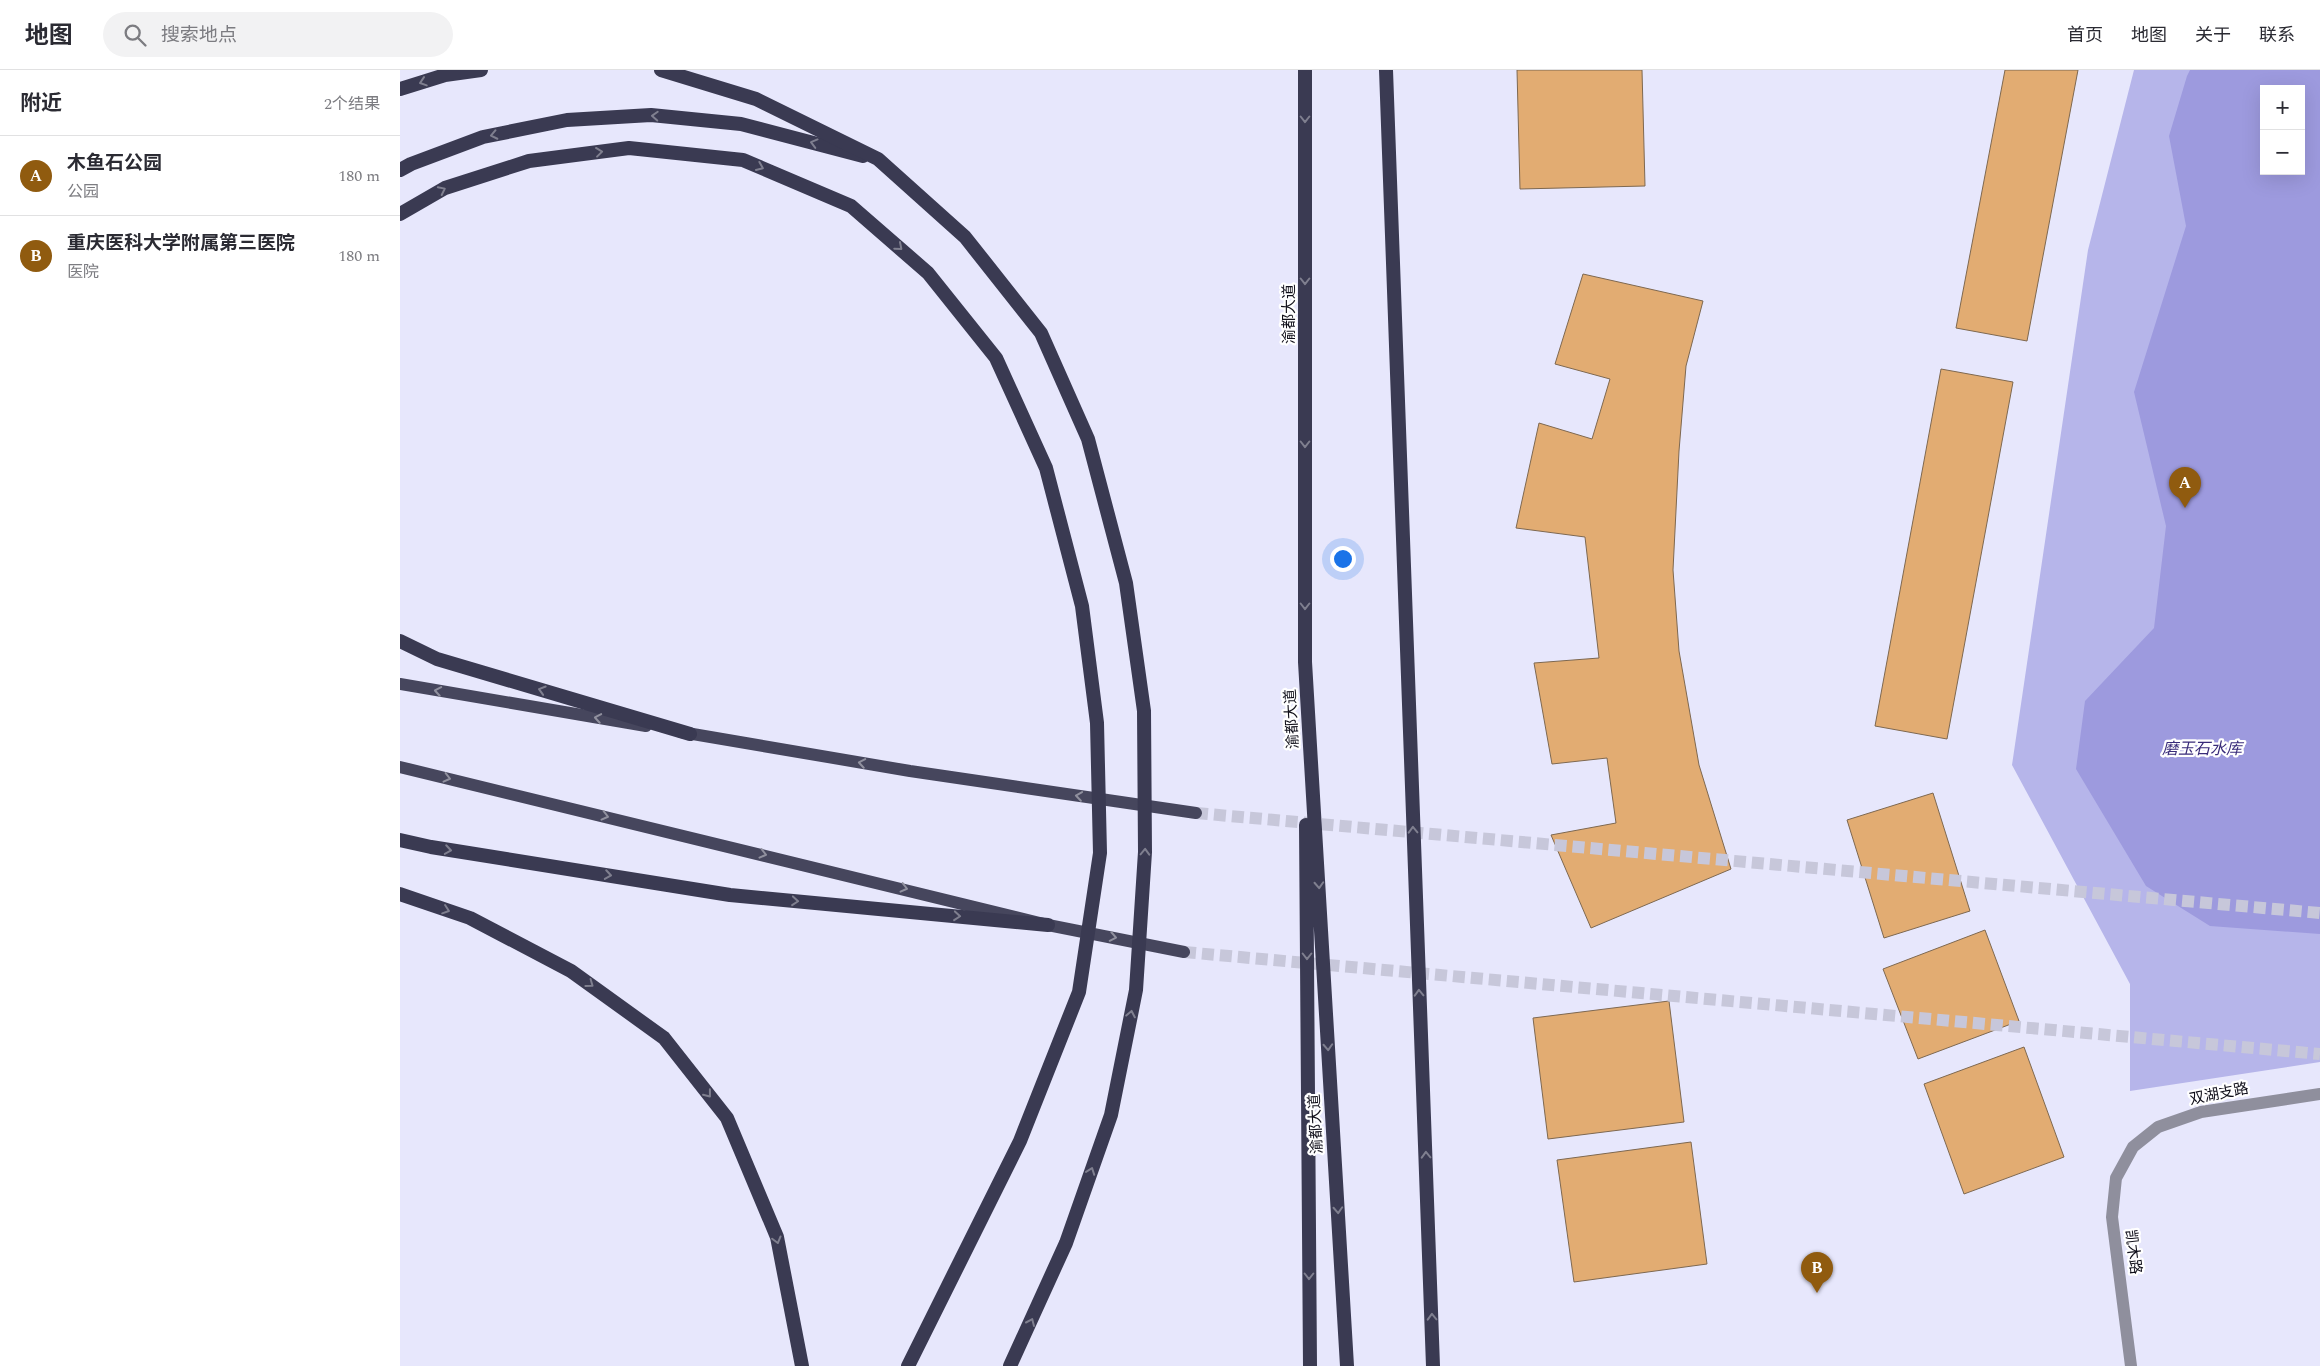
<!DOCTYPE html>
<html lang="zh">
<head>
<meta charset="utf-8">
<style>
  :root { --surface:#fff; --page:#f2f2f3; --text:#2b2b33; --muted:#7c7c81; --line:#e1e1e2; --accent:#905b0f }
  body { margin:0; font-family:Spectral,"Noto Sans SC",serif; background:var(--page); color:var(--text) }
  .controls { position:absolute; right:15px; top:15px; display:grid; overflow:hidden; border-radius:0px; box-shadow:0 5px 20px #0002 }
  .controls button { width:45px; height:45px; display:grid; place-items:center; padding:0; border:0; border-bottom:1px solid var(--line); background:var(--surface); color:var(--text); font:25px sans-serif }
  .you { position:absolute; left:942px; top:488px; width:18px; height:18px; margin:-12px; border:4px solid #fff; border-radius:50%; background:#1a73e8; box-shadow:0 0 0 8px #1a73e833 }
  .badge { display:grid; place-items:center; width:32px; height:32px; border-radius:50%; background:var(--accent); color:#fff; font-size:16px; font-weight:700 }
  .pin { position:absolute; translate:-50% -41px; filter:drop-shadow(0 1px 2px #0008) }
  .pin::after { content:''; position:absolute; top:26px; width:18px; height:15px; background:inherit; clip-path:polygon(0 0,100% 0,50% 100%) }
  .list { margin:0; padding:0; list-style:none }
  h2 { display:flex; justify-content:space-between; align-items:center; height:65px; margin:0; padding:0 20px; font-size:21px }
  h2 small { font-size:16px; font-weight:400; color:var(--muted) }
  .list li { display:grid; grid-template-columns:32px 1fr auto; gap:15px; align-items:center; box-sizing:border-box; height:80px; padding:0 20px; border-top:1px solid var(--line) }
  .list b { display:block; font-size:19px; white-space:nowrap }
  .list p { margin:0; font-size:16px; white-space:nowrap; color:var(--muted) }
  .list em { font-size:16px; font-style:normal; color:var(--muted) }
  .icon { flex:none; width:28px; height:28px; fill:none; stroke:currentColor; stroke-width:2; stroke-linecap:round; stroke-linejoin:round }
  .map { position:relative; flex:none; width:1920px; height:1296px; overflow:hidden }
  header { display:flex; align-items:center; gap:30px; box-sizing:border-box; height:70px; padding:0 25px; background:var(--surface); border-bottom:1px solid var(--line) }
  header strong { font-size:24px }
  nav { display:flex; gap:28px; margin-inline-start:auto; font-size:18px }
  .search { width:350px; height:45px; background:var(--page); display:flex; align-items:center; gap:12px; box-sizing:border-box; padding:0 18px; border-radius:28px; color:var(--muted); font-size:19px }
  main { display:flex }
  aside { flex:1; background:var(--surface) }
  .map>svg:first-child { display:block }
  .green { fill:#b6b5ea; fill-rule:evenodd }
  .water { fill:#9d9ade; fill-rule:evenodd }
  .building { fill:#e2ac72; stroke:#7e6850 }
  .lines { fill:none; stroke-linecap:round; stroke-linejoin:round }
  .primary-tunnel { stroke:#c7c7da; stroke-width:12; stroke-dasharray:12 6; stroke-linecap:butt }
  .minor { stroke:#8f8f9d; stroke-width:12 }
  .primary { stroke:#46465d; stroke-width:12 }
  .trunk { stroke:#3a3a52; stroke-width:14 }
  .trunk-bridge { stroke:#3a3a52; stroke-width:14 }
  .oneway { stroke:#7f7f8f }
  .oneway2 { stroke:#90909e }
  .labels { text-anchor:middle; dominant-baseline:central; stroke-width:4.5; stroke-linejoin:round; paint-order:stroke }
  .street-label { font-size:15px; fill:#100f1a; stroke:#fff }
  .water-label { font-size:16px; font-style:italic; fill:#382b79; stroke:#fff }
</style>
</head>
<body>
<header>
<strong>地图</strong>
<div class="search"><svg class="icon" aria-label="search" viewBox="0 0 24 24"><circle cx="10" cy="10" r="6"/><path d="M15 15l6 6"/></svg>搜索地点</div>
<nav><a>首页</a><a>地图</a><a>关于</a><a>联系</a></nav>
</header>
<main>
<aside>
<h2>附近<small>2个结果</small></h2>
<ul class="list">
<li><span class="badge">A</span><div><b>木鱼石公园</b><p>公园</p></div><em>180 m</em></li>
<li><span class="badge">B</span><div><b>重庆医科大学附属第三医院</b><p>医院</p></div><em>180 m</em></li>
</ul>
</aside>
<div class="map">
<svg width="1920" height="1296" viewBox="0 0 1920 1296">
  <rect width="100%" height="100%" fill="#e7e7fc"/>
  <path class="green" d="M 1734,0 L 1920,0 L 1920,992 L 1730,1021 L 1730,914 L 1612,695 L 1688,180 ZM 1864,19 L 1901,19 L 1901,101 L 1864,101 Z"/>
  <path class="water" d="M 1790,0 L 1920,0 L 1920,864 L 1810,856 L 1746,816 L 1676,699 L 1685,631 L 1754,558 L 1766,456 L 1734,322 L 1786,156 L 1769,66 L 1787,6 ZM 1864,19 L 1901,19 L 1901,101 L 1864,101 Z"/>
  <path class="building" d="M 1117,0 L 1242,0 L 1245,116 L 1120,119 Z
    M 1605,0 L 1678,0 L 1627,271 L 1556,258 Z
    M 1183,204 L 1303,231 L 1286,296 L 1279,381 L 1273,500 L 1279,581 L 1299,695 L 1331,799 L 1191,858 L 1151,765 L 1216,753 L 1207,688 L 1152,694 L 1134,593 L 1199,588 L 1185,467 L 1116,458 L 1139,353 L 1192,369 L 1210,309 L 1155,294 Z
    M 1541,299 L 1613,312 L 1547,669 L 1475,656 Z
    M 1533,723 L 1570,841 L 1484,868 L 1447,750 Z
    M 1585,860 L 1619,951 L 1518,989 L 1483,899 Z
    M 1269,931 L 1284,1052 L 1148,1069 L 1133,948 Z
    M 1624,977 L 1664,1087 L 1564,1124 L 1524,1014 Z
    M 1291,1072 L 1307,1194 L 1174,1212 L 1157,1090 Z"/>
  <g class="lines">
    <path class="primary-tunnel" d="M 796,743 L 1920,843
      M 784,882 L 1920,984"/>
    <path class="minor" d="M 1731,1296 L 1712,1147 L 1716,1108 L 1733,1077 L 1758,1057 L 1801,1042 L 1920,1024"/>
    <path class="primary" d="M 0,614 L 246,656
      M 281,662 L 510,701 L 796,743
      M 0,697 L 648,855 L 784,882"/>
    <path class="trunk" d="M 905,0 L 905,592 L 947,1296
      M 986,0 L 1033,1296
      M 0,19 L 45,5 L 81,0
      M 0,100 L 11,94 L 83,67 L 167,50 L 251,45 L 341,54 L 463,86
      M 0,571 L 37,589 L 290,664
      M 906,755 L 910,1296
      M 0,770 L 31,777 L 330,825 L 648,855
      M 0,824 L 70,848 L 171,901 L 264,968 L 327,1048 L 377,1167 L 402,1296"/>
    <path class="trunk-bridge" d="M 261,0 L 356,29 L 478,89 L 565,167 L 641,263 L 688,369 L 726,513 L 744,641 L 745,782 L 736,920 L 711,1045 L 666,1173 L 610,1296
      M 0,144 L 45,118 L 129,91 L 229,78 L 343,90 L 451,136 L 528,203 L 596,288 L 646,398 L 682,536 L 697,653 L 700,783 L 679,922 L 620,1071 L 508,1296"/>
  </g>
  <defs><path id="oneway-chevron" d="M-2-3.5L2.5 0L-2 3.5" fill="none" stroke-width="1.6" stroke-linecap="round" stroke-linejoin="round" transform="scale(1.25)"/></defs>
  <g class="oneway">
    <use href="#oneway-chevron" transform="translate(23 12) rotate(162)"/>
    <use href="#oneway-chevron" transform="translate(255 46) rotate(-177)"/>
    <use href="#oneway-chevron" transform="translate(905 49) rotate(90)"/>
    <use href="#oneway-chevron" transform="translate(94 65) rotate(168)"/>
    <use href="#oneway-chevron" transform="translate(414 73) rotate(-165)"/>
    <use href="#oneway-chevron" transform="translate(199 82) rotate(-7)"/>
    <use href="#oneway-chevron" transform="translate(360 97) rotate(23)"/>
    <use href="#oneway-chevron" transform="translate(42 120) rotate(-26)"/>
    <use href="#oneway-chevron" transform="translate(499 177) rotate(41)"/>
    <use href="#oneway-chevron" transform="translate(905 211) rotate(90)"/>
    <use href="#oneway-chevron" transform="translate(905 374) rotate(90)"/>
    <use href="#oneway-chevron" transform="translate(905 536) rotate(90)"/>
    <use href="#oneway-chevron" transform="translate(142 620) rotate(-163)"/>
    <use href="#oneway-chevron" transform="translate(1013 760) rotate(-92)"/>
    <use href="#oneway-chevron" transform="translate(48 780) rotate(9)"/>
    <use href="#oneway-chevron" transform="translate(745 782) rotate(-88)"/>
    <use href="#oneway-chevron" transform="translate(208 805) rotate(9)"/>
    <use href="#oneway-chevron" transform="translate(919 815) rotate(87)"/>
    <use href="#oneway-chevron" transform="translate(395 831) rotate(5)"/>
    <use href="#oneway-chevron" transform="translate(46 840) rotate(19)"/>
    <use href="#oneway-chevron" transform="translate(557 846) rotate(5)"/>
    <use href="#oneway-chevron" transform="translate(907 886) rotate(90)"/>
    <use href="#oneway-chevron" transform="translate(190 914) rotate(36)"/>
    <use href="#oneway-chevron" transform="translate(1019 923) rotate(-92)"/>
    <use href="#oneway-chevron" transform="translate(731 944) rotate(-79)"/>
    <use href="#oneway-chevron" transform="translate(928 977) rotate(87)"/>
    <use href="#oneway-chevron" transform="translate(308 1024) rotate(52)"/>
    <use href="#oneway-chevron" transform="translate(1026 1085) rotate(-92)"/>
    <use href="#oneway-chevron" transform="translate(691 1101) rotate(-70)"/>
    <use href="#oneway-chevron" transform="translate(938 1140) rotate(87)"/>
    <use href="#oneway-chevron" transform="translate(377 1170) rotate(75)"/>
    <use href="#oneway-chevron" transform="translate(909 1206) rotate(90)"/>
    <use href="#oneway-chevron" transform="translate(1032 1247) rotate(-92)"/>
    <use href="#oneway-chevron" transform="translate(631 1252) rotate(-66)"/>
  </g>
  <g class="oneway2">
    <use href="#oneway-chevron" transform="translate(38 621) rotate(-170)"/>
    <use href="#oneway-chevron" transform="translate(198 648) rotate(-170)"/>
    <use href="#oneway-chevron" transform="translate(462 693) rotate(-170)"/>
    <use href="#oneway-chevron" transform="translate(47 708) rotate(14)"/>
    <use href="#oneway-chevron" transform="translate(679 726) rotate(-172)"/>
    <use href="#oneway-chevron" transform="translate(205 746) rotate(14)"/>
    <use href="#oneway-chevron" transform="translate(363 784) rotate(14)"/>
    <use href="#oneway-chevron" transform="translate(504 818) rotate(14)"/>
    <use href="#oneway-chevron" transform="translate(713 867) rotate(11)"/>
  </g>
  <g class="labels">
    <g class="street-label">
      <text transform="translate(889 244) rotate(-90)">渝都大道</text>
      <text transform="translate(892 649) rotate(-93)">渝都大道</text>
      <text transform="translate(1819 1024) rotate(-11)">双湖支路</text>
      <text transform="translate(916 1054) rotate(-93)">渝都大道</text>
      <text transform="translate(1733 1182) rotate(83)">凯木路</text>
    </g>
    <g class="water-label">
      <text x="1802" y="679">磨玉石水库</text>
    </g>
  </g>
</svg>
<div class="controls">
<button>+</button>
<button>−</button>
</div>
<div class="you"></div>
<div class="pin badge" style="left:1785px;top:438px">A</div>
<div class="pin badge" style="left:1417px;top:1223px">B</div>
</div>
</main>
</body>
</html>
